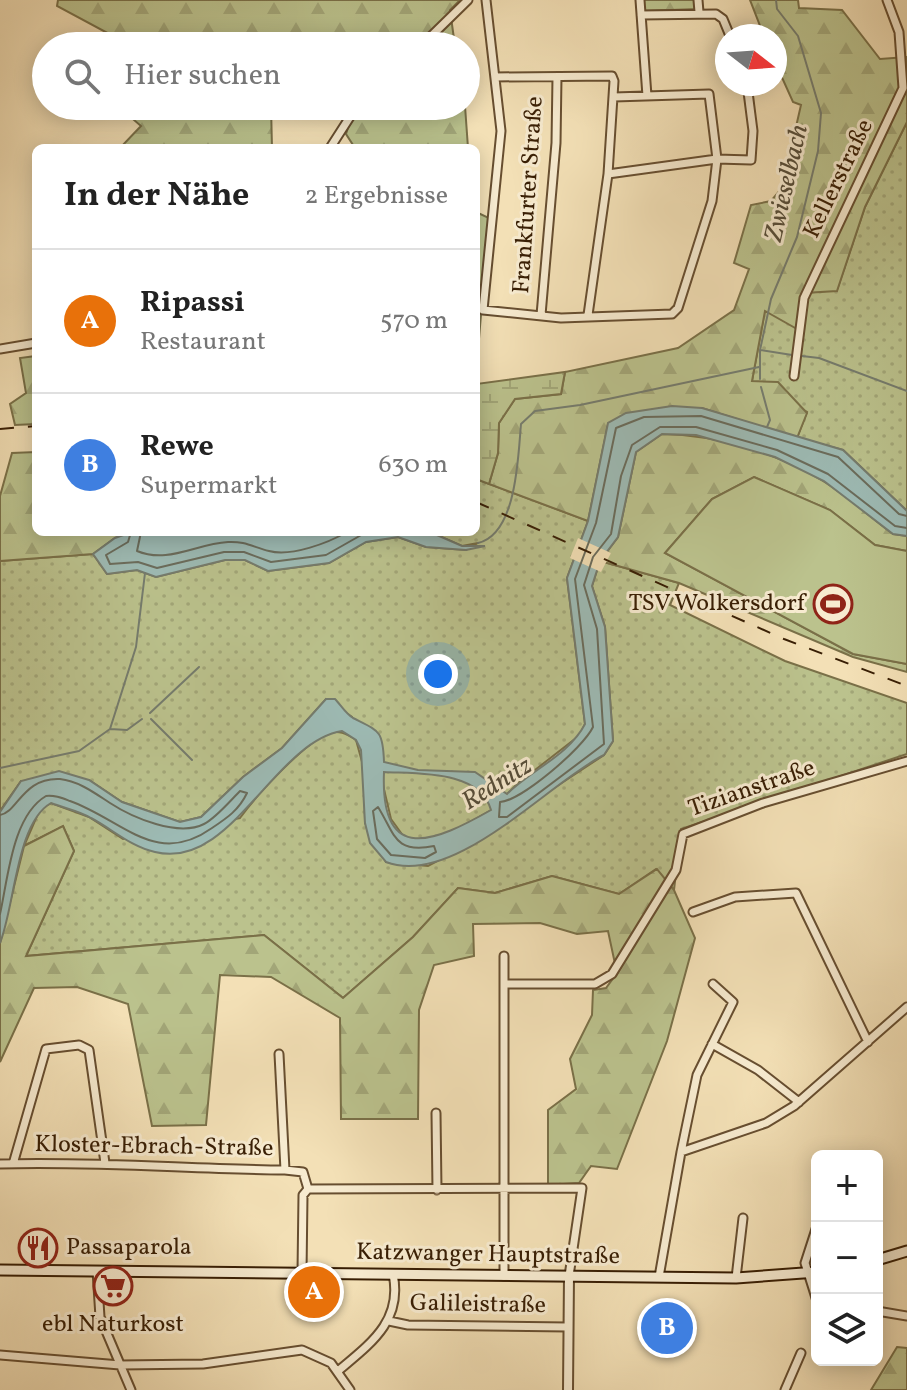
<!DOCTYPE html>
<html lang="de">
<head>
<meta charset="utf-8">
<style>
  :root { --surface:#fff; --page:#f6f6f6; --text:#222; --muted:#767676; --line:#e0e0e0; --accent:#ea580c }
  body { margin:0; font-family:Vollkorn,serif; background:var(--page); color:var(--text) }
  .controls { position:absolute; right:24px; bottom:24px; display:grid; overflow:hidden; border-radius:12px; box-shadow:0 4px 20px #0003 }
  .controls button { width:72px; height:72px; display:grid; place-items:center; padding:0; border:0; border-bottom:2px solid var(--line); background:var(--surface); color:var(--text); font:40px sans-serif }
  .compass { position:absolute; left:715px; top:24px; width:72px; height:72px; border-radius:50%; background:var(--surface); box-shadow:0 4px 20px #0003; rotate:107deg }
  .you { position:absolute; left:438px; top:674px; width:28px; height:28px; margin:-20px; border:6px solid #fff; border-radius:50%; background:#1a73e8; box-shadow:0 0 0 12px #1a73e833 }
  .badge { display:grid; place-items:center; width:52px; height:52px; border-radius:50%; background:var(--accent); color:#fff; font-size:26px; font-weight:700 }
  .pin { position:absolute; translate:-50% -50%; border:4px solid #fff; box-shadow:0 2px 8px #0006 }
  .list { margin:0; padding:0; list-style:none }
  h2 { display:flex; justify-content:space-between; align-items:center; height:104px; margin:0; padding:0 32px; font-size:34px }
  h2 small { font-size:26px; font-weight:400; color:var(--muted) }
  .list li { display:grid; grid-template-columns:52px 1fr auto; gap:24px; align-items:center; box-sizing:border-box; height:144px; padding:0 32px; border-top:2px solid var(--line) }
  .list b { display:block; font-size:30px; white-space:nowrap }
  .list p { margin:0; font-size:26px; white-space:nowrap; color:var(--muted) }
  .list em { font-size:26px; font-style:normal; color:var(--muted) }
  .icon { flex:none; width:44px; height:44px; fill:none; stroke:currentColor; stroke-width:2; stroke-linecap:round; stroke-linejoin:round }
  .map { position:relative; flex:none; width:907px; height:1390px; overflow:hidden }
  .search { position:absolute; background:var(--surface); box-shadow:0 4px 20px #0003; left:32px; top:32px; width:448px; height:88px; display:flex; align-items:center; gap:20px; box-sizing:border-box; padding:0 28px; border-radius:44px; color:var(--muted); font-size:30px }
  .panel { position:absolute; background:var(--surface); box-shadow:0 4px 20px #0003; left:32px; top:144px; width:448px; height:392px; border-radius:12px }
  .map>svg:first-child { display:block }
  .grass { fill:url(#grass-dots); stroke:#7a7048; stroke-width:2 }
  .forest { fill:url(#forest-firs); stroke:#7a7048; stroke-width:2 }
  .wetland { fill:url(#wetland-marsh); stroke:#7a7048; stroke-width:2 }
  .pitch { fill:#bbc28d; stroke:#7a7048; stroke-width:2 }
  .water { fill:#9dbbb5; stroke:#757c6e; stroke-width:2; fill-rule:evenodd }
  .pier { fill:#f3e0b6 }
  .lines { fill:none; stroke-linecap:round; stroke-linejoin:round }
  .shore { stroke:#6a6c5c; stroke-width:2 }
  .stream { stroke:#757c6e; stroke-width:2 }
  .minor-casing { stroke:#674e30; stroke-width:11 }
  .tertiary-casing { stroke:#674e30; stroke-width:12 }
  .secondary-casing { stroke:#381e04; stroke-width:13 }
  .minor { stroke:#f7ebd0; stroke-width:7 }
  .tertiary { stroke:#f7ebd0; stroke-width:8 }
  .secondary { stroke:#f7ebd0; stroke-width:9 }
  .rail { stroke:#381e04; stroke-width:2; stroke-dasharray:14 14; stroke-linecap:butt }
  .labels { text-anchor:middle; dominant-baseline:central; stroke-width:6; stroke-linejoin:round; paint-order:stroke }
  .street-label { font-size:24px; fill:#381e04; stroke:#f7ebd0 }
  .poi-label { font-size:24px; fill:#381e04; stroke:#f7ebd0; text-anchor:end }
  .water-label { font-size:26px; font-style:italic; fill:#564d39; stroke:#f7ebd0 }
</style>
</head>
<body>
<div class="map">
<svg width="907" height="1390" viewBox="0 0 907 1390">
  <defs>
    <pattern id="grass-dots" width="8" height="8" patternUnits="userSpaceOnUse" patternTransform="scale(2)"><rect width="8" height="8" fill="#bbc28d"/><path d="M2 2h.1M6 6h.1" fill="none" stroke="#a2a678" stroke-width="1.8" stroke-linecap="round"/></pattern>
    <pattern id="forest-firs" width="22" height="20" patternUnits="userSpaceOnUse" patternTransform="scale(2)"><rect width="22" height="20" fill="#bbc28d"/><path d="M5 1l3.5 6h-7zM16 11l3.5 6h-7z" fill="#a2a678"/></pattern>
    <pattern id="wetland-marsh" width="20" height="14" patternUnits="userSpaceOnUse" patternTransform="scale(2)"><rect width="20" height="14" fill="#bbc28d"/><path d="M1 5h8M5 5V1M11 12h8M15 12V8" fill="none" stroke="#a2a678"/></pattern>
  </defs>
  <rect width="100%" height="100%" fill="#f3e0b6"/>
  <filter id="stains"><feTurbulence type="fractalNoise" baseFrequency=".0025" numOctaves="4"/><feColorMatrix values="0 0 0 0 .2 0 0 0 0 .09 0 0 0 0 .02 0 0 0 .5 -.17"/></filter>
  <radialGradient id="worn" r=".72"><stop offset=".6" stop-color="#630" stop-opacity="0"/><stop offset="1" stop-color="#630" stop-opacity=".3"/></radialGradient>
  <path class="grass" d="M 907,122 L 907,511 L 843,450 L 797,438 L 807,412 L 752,381 L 765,310 L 804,293 L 837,290 L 865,207 Z
    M 476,479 L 588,521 L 567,578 L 585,724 L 580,735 L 517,784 L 493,809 L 456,830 L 419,842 L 404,837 L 391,819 L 383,785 L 352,717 L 326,699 L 282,748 L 243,777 L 201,817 L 180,822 L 122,802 L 89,780 L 21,781 L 0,811 L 0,561 L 93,554 L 107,574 L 137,570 L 156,577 L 225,560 L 245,560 L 268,571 L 329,563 L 366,542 L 398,537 L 426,547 L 466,550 L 478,543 L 462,546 L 430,532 L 476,532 L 479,493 Z
    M 600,561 L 679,583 L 670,605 L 785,661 L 907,703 L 907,754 L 681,829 L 674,890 L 656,869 L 619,894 L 552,876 L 495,893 L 458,888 L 413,937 L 343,998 L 264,935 L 26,956 L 74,851 L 63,826 L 24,846 L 40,809 L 51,803 L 89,817 L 123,839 L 240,818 C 255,797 303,744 327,734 C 338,729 347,734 356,740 L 364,769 L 365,823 L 386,862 L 428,866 L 466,846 L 604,755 L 613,741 L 605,627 L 592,586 Z"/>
  <path class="forest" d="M 58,0 L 460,0 L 450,10 L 455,46 L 111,46 L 115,37 L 57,6 Z
    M 642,0 L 697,0 L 698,9 L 643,11 Z
    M 750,0 L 798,0 L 799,8 L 842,10 L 880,59 L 907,57 L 907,122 L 865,207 L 837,291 L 804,293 L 797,329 L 765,311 L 752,381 L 778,382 L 807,413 L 797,438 L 702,408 L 608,424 L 588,521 L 489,484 L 498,453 L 499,423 L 515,399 L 561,394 L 565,372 L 678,348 L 734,310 L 749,269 L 734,263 L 751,205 L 771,201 L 782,188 L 801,105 L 793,102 L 775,62 L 775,36 L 764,36 Z
    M 118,106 L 271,106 L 272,148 L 120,148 L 141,126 Z
    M 355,106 L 465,106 L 468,148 L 355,148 L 346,134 Z
    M 476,212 L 489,218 L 476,375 Z
    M 36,356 L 36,424 L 15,425 L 10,404 L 26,393 L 20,358 Z
    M 662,434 C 716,435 776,452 823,481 C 847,496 870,517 893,534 L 907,536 L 907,551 L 875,545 L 830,510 L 754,477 L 712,499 L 665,553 L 853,654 L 907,664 L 907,672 L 853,657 L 679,583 L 600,561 L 618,537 L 636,452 Z
    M 36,452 L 36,532 L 132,532 L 115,538 L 93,554 L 0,561 L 0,496 L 12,453 Z
    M 63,826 L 74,851 L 26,956 L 264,935 L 343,998 L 413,937 L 458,888 L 495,893 L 552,876 L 619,894 L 657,869 L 674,890 L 695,938 L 667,1041 L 617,1169 L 591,1166 L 579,1183 L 548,1185 L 548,1110 L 576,1089 L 570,1059 L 592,1015 L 593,990 L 606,988 L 617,973 L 608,931 L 577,934 L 540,923 L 473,924 L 474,956 L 434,965 L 419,1010 L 418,1119 L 341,1119 L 340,1018 L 271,977 L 220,975 L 206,1125 L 152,1126 L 128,1004 L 77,987 L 34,988 L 0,1062 L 0,943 L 24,846 Z
    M 897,1347 L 907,1348 L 907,1390 L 871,1390 Z"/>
  <path class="wetland" d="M 565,372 L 561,394 L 515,399 L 499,423 L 498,453 L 489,484 L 476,479 L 476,384 Z"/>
  <path class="pitch" d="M 754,477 L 830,510 L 875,545 L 907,551 L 907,664 L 853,654 L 665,553 L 712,499 Z"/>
  <path class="water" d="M 672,406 L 702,408 L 843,450 L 907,511 L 907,536 L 893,534 L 824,481 L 775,457 L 696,435 L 662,434 L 636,452 L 618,537 L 600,561 L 592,586 L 605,627 L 613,741 L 604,755 C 548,783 454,888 386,862 L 370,843 L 365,823 L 361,750 L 356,740 L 342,731 C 274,742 231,871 155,852 C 131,847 112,829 91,818 C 79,811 64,808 51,803 C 16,823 15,906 0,943 L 0,812 L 21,781 L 59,771 L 89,780 L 122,802 L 180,822 L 201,817 L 243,777 L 282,748 L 326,699 L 335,699 C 340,704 346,714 353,718 C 379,731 383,730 384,762 L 418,770 L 475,772 L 507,794 C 531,770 569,755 585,724 L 567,578 L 588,521 L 608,423 L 626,413 ZM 384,772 C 418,774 480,770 491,810 C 436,841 380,867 384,772 Z
    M 132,532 L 430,532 L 462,546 L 485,546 L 466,550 L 426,547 L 398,537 L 366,542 L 329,563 L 268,571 L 245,560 L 225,560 L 156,577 L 137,570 L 107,574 L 93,554 L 115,538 Z"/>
  <path class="pier" d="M 578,538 L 611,553 L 601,572 L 570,558 Z"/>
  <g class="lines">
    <path class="shore" d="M 907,516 L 899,514 L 838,457 L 701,416 L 644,417 L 616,428 L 596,523 L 575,579 L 593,727 C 583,748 521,801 500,802 L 499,817 L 507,817 L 604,744 L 597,629 L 584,585 L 593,557 L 611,534 L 621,476 L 632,445 L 660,427 L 696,427 L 777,450 L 828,474 L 895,526 L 907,528
      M 131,532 L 128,542 L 106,555 L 110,564 L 138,562 L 157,568 L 224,552 L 244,552 L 271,562 L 326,555 L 363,534 L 378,532
      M 141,532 L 137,551 C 168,564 195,544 228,542 C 245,541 253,547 269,551 C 291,557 328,543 347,532
      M 378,807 C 395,834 394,854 434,846 L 436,852 L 425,858 L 391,855 L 377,839 L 373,811 Z
      M 0,815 C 17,813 23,777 60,779 C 79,781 96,794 110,803 C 133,818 178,837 204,824 C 216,818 230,801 240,791 L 247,793 C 239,810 227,818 212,828 C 156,868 123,820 70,801 C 62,798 55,795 46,796 C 12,816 8,879 0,914"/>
    <path class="stream" d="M 761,350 L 792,355
      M 802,356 L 819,358 L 907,391
      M 760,379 L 760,350 L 771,299 L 797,237 L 818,151 L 821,113 L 798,36 L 777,9 L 776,0
      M 761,387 L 770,420 L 767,427
      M 478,543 C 517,534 518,456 521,424 L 535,411 L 580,405 L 759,367
      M 150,713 L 199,667
      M 151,719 L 192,760
      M 110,729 L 136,647 L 145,573
      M 0,768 L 79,751 L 110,729 L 127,730 L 142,719"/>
    <g class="minor-casing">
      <path id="minor" d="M 486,0 L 501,131 L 483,310 L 561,318 L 672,314 L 678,308 L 712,201 L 717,159 L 709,94 L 614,97
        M 640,0 L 647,96
        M 698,0 L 699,12
        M 641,15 L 716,14 L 723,19 L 730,36
        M 421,46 L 468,0
        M 495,77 L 612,76 L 614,81 L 608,174 L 588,315
        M 330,148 L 357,106
        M 608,174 L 717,159 L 751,160 L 753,131 L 747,84
        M 541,315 L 556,143 L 557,77
        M 0,349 L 36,343
        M 794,376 L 804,298 L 903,88 L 899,32 L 887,0
        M 693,912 L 735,897 L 796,893 L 868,1042
        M 507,984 L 595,984 L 612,974 L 676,870 L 683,834 L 763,803 L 907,761
        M 712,1044 L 758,1070 L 799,1102
        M 279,1054 L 285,1170
        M 436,1113 L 437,1190
        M 681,1152 L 697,1075 L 733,1002 L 713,984
        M 0,1164 C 95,1161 190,1169 285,1170 L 303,1172 L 308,1189
        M 13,1164 L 46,1049 L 79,1045 L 89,1050 L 105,1163
        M 308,1189 L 582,1188 L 569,1276
        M 817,1226 L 805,1263 L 817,1301
        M 97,1271 L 100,1317 L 131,1390
        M 302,1273 L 303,1195 L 308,1189
        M 504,1276 L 504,956
        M 659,1277 L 681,1152 L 766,1123 L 794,1106 L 907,1007
        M 736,1278 L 743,1218
        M 877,1311 L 907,1316
        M 389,1321 L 408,1325 L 567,1327
        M 0,1355 L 120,1365 L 203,1364 L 302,1350 L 331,1363 L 350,1390
        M 338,1371 C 370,1344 403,1321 393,1274
        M 785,1390 L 801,1353"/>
    </g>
    <g class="tertiary-casing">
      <path id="tertiary" d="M 568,1390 L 569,1276"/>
    </g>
    <g class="secondary-casing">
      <path id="secondary" d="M 877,1260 L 907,1251
        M 0,1270 L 736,1278 L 817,1272"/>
    </g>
    <use href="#minor" class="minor"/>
    <use href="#tertiary" class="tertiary"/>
    <use href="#secondary" class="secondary"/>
    <path class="rail" d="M 0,429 L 36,426
      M 476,502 L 784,639 L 907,686"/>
  </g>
  <defs>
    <g id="stadium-ring" transform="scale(2)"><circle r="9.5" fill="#f7ebd0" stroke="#8f2418" stroke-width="1.5"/><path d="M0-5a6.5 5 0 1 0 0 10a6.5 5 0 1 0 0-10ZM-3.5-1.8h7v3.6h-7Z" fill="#8f2418"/></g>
    <g id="restaurant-ring" transform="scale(2)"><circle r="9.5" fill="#f7ebd0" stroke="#8f2418" stroke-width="1.5"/><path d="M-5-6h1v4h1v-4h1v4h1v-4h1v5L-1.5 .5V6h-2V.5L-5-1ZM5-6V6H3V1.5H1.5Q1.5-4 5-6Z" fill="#8f2418"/></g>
    <g id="supermarket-ring" transform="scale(2)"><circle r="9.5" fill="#f7ebd0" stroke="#8f2418" stroke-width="1.5"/><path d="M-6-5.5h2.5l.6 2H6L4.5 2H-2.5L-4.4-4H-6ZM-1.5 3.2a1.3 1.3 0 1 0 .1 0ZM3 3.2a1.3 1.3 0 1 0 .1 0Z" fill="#8f2418"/></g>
  </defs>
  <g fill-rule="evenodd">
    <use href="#stadium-ring" x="833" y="604"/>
    <use href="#restaurant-ring" x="38" y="1248"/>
    <use href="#supermarket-ring" x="113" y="1286"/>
  </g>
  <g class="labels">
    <g class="street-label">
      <text transform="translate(839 179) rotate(-64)">Kellerstraße</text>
      <text transform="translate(529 195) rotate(-86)">Frankfurter Straße</text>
      <text transform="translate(752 789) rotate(-19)">Tizianstraße</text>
      <text transform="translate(154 1147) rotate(1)">Kloster-Ebrach-Straße</text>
      <text transform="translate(488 1255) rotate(1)">Katzwanger Hauptstraße</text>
      <text transform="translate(478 1305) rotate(1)">Galileistraße</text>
    </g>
    <g class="poi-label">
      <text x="805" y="604">TSV Wolkersdorf</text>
      <text x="66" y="1248" text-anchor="start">Passaparola</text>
      <text x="113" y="1325" text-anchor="middle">ebl Naturkost</text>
    </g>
    <g class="water-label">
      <text transform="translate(787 183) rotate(-77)">Zwieselbach</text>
      <text transform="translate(497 784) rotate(-32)">Rednitz</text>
    </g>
  </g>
  <rect width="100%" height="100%" filter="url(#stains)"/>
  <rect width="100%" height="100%" fill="url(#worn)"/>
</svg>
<div class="controls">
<button>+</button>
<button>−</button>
<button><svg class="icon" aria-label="layers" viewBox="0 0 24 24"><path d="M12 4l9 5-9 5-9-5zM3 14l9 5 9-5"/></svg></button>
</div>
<svg class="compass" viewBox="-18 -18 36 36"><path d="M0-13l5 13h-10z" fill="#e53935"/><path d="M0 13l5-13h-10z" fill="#767676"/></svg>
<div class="you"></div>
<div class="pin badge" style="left:314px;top:1292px;background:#e8710a">A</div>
<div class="pin badge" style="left:667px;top:1328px;background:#3f7fe0">B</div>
<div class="search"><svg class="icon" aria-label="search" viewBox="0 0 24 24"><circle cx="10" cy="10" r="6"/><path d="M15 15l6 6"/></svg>Hier suchen</div>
<section class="panel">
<h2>In der Nähe<small>2 Ergebnisse</small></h2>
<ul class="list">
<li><span class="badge" style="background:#e8710a">A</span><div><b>Ripassi</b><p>Restaurant</p></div><em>570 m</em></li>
<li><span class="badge" style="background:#3f7fe0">B</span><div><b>Rewe</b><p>Supermarkt</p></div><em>630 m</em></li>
</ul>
</section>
</div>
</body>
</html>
